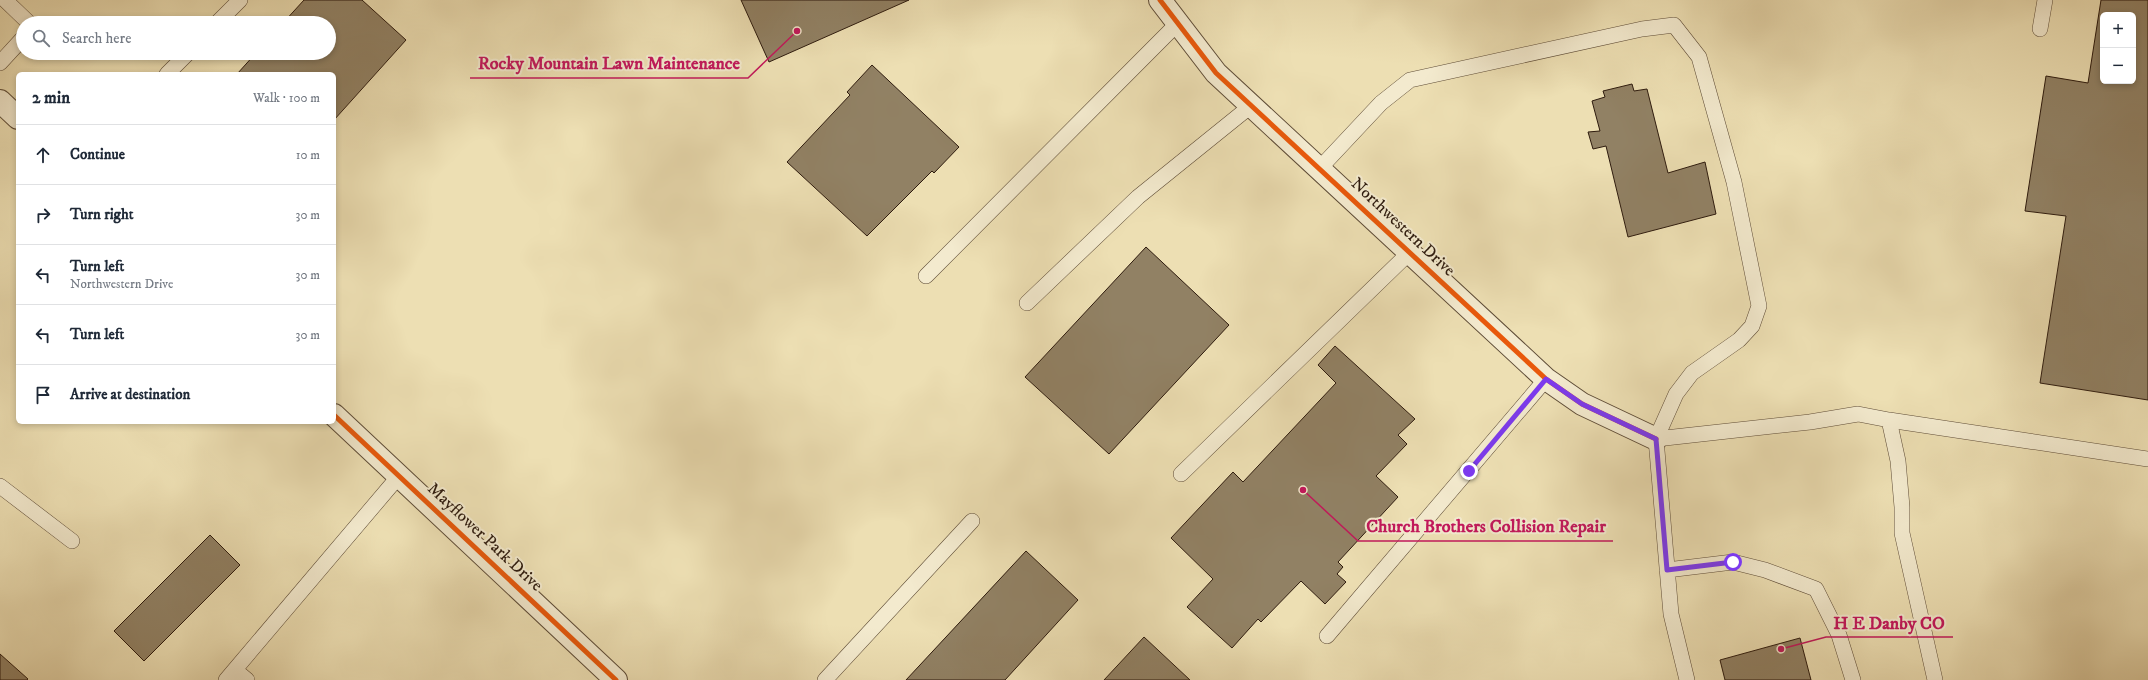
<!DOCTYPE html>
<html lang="en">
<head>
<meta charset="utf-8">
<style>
  :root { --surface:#fff; --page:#f6f6f7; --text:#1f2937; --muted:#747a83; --line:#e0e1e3 }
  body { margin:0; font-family:"IM FELL DW Pica",serif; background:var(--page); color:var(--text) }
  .controls { position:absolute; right:12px; top:12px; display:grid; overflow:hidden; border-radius:6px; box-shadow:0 2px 6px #0003 }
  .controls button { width:36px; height:36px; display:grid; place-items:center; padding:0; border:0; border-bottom:1px solid var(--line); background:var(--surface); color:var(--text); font:20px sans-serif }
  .stop { position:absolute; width:12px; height:12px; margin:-9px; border:3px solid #7c3aed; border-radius:50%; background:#fff }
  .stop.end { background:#7c3aed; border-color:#fff; box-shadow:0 1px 4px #0008 }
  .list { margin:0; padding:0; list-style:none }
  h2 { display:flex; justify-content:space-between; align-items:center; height:52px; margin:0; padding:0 16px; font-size:17px }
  h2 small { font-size:13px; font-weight:400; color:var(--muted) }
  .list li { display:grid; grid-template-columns:26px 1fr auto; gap:12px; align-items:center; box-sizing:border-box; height:60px; padding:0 16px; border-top:1px solid var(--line) }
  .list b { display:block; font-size:15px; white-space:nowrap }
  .list p { margin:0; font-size:13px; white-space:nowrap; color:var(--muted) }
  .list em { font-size:13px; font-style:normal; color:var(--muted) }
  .icon { flex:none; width:22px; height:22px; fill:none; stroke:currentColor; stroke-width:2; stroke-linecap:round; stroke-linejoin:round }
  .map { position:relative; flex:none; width:2148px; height:680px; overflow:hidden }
  .search { position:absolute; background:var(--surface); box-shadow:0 2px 6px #0003; left:16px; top:16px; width:320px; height:44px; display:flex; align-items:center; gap:10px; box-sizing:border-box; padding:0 14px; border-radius:22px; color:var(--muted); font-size:15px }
  .panel { position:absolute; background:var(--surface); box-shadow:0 2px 6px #0003; left:16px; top:72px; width:320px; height:352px; border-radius:6px }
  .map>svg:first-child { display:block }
  .building { fill:#918164; stroke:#2e1b0e; fill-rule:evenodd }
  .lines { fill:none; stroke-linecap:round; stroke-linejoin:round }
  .service-casing { stroke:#5e4c37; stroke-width:16 }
  .minor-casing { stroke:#5e4c37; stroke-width:24 }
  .service { stroke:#f3eace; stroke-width:15 }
  .minor { stroke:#f3eace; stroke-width:22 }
  .cycleway-casing { stroke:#f3eace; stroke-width:8 }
  .cycleway { stroke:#e8590c; stroke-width:5 }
  .route { stroke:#7c3aed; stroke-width:5 }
  .labels { text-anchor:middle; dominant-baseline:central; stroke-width:4; stroke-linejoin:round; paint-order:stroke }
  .street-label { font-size:17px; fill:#2e1b0e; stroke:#f3eace }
  .leader { fill:none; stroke:#c2185b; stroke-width:1.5 }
  .callout-dot { fill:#c2185b; stroke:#f3eace; stroke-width:1.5 }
  .callout-label { font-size:18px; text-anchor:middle; font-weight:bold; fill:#c2185b; stroke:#f3eace; stroke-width:4; stroke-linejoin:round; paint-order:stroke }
</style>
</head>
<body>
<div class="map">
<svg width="2148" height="680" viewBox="0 0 2148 680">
  <rect width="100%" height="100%" fill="#eddfb3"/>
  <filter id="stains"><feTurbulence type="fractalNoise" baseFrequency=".005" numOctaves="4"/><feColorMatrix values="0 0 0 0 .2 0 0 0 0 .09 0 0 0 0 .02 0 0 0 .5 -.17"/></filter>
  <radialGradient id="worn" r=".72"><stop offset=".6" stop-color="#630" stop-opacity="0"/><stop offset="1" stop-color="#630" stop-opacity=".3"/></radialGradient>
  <path class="building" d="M 304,0 L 362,0 L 406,40 L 334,120 L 334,74 L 237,74 L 256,53 L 329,53 L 329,23 L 283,23 Z
    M 741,0 L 909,0 L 769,62 Z
    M 2101,0 L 2148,0 L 2148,400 L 2040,383 L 2066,216 L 2025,211 L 2046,76 L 2088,83 ZM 2103,15 L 2133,15 L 2133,81 L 2103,81 Z
    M 872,65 L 959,147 L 934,173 L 932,171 L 867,236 L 787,162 L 850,95 L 847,92 Z
    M 1632,84 L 1634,91 L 1647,89 L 1668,173 L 1705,162 L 1716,214 L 1628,237 L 1606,146 L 1593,149 L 1588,132 L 1600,131 L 1592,101 L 1605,97 L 1603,91 Z
    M 1146,247 L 1229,325 L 1109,454 L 1025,377 Z
    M 1335,346 L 1415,419 L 1398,435 L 1407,444 L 1376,476 L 1398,497 L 1338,562 L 1343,567 L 1337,574 L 1346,582 L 1325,604 L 1301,581 L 1261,622 L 1258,619 L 1232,648 L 1187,607 L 1213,579 L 1171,538 L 1233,472 L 1243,482 L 1336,383 L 1318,365 Z
    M 210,535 L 240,565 L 144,661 L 114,631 Z
    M 1026,551 L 1078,600 L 1005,680 L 906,680 Z
    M 1144,637 L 1190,680 L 1104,680 Z
    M 1800,638 L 1811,680 L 1725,680 L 1720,660 Z
    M 0,654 L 28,679 L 27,680 L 0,680 Z"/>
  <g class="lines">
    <g class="service-casing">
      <path id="service" d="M 5,0 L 29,23
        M 217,23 L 240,0
        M 2040,29 L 2045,0
        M 0,63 L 23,38
        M 167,74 L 188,53
        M 1320,168 L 1381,103 L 1410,80 L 1642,29 L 1674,25 L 1699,57 L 1734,182 L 1759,306 L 1752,326 L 1739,340 L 1692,373 L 1676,394 L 1656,439 L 1671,614 L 1687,680
        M 926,276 L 1178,23
        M 1027,303 L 1138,197 L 1252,105
        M 1889,420 L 2148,459
        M 1656,439 L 1810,422 L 1858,414 L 1889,420 L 1898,461 L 1902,507 L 1902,533 L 1935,680
        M 1181,474 L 1410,252
        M 0,486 L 72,541
        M 1667,570 L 1733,562 L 1765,570 L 1816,589 L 1839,635 L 1853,680
        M 1327,636 L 1546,379
        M 235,670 L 247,680
        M 226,680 L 399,476
        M 825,680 L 972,521"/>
    </g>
    <g class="minor-casing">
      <path id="minor" d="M 1160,0 L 1216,73 L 1546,379 L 1582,404 L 1656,439
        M 0,101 L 18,118
        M 334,415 L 616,680"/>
    </g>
    <use href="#service" class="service"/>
    <use href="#minor" class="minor"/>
    <g class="cycleway-casing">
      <path id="cycleway" d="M 1160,0 L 1216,73 L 1546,379 L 1582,404 L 1656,439
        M 334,415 L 616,680"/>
    </g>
    <use href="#cycleway" class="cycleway"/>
  </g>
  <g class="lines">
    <path class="route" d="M 1469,471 L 1546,379 L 1582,404 L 1656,439 L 1667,570 L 1733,562"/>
  </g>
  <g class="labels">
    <g class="street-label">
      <text transform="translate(1403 227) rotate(43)">Northwestern Drive</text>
      <text transform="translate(485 537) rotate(43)">Mayflower Park Drive</text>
    </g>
  </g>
  <path class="leader" d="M797 31L748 78H470M1303 490L1358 541H1613M1781 649L1826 637H1953"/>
  <g class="callout-dot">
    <circle cx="797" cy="31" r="4"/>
    <circle cx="1303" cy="490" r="4"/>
    <circle cx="1781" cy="649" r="4"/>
  </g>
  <g class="callout-label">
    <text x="609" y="69">Rocky Mountain Lawn Maintenance</text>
    <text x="1486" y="532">Church Brothers Collision Repair</text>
    <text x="1889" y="629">H E Danby CO</text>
  </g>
  <rect width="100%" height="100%" filter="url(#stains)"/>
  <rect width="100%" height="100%" fill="url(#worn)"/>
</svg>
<div class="controls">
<button>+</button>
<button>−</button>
</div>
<div class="stop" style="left:1733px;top:562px"></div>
<div class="stop end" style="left:1469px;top:471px"></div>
<div class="search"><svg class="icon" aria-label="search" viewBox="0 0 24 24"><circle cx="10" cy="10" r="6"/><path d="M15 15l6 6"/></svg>Search here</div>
<section class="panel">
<h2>2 min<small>Walk · 100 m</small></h2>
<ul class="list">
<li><svg class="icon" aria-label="ahead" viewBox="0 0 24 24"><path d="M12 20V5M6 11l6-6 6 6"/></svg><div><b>Continue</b></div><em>10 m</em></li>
<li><svg class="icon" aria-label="right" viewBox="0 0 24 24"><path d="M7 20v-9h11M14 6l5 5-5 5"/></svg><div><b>Turn right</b></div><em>30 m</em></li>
<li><svg class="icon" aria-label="left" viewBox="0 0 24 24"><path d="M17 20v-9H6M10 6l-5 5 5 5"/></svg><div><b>Turn left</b><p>Northwestern Drive</p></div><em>30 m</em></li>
<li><svg class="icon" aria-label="left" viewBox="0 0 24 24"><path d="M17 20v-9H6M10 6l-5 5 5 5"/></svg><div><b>Turn left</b></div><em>30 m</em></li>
<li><svg class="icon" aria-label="arrive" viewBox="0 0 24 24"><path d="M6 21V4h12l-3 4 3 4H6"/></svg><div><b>Arrive at destination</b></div></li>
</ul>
</section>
</div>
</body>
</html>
